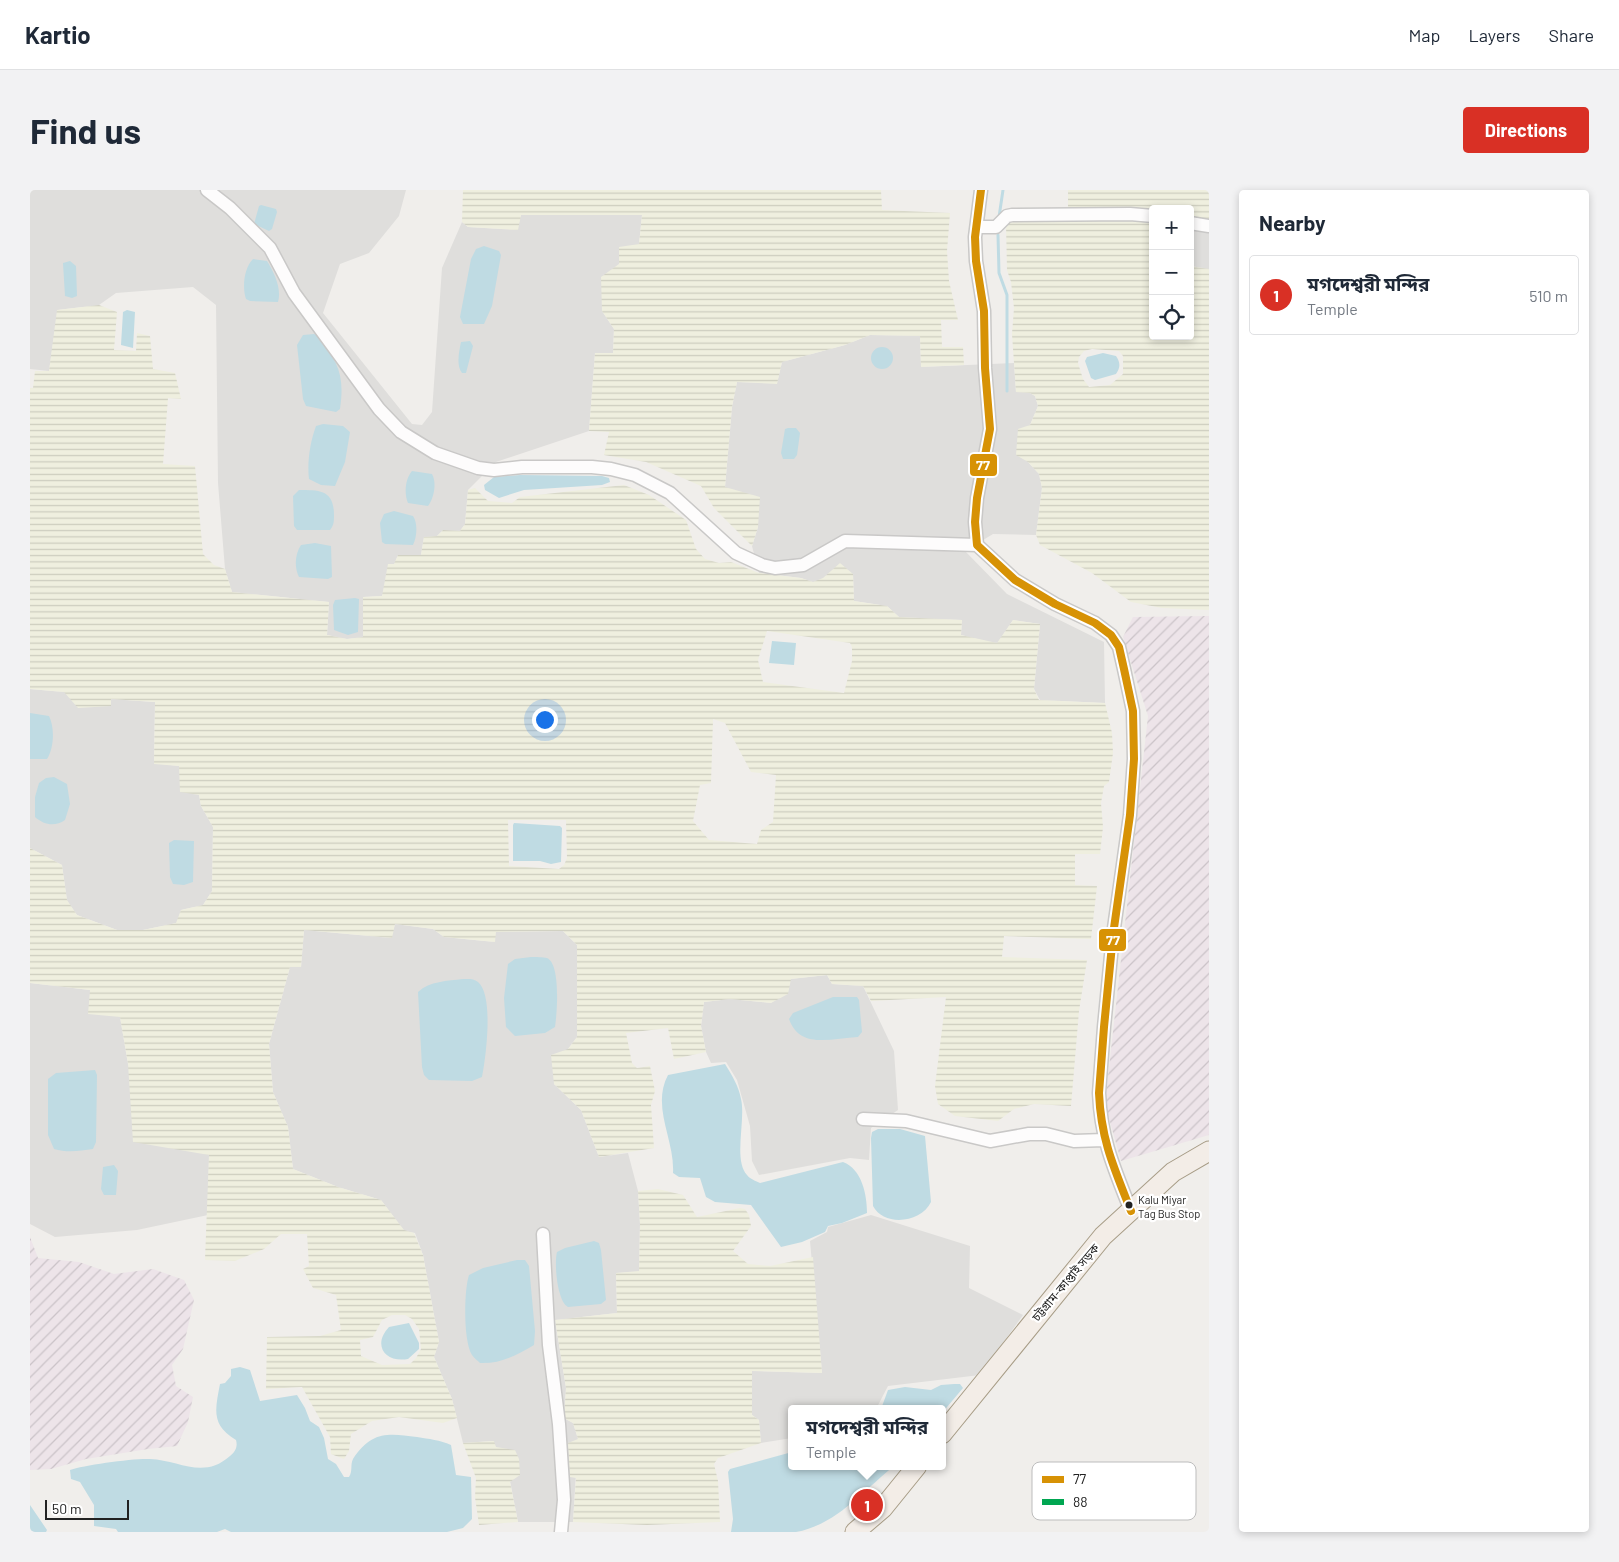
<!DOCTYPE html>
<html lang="en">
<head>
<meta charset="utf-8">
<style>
  :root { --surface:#fff; --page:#f2f2f3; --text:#1f2937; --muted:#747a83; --line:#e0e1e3; --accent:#d93025 }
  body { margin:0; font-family:Barlow,"Noto Sans Bengali",sans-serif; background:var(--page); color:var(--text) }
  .controls { position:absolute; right:15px; top:15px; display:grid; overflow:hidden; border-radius:5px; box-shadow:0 2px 8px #0003 }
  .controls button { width:45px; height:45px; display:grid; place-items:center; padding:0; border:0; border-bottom:1px solid var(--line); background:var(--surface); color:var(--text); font:25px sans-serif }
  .scale { position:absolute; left:15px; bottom:12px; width:84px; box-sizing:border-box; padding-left:5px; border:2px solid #222; border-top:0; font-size:14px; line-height:18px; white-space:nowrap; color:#222; -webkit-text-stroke:4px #fff; paint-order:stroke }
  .you { position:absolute; left:514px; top:529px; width:18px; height:18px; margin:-12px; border:4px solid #fff; border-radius:50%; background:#1a73e8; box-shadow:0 0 0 8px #1a73e833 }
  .badge { display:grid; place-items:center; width:32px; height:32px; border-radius:50%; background:var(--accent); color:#fff; font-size:16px; font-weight:700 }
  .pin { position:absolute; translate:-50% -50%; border:2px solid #fff; box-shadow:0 1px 5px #0006 }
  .popup { position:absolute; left:758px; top:1215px; width:158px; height:65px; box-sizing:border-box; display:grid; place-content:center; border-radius:5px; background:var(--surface); filter:drop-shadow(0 1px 4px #0005); font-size:16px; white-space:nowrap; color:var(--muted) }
  .popup b { font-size:19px; color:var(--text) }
  .popup::after { content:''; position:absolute; left:50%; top:100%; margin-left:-10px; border:10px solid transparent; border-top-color:var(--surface) }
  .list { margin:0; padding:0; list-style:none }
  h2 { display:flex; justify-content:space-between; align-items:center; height:65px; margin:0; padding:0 20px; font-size:21px }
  h2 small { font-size:16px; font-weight:400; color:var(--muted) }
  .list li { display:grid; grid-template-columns:32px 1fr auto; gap:15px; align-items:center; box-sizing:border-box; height:80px; margin:0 10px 10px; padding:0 10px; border:1px solid var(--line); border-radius:5px }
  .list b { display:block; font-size:19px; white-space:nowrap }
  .list p { margin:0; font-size:16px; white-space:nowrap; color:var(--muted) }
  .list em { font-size:16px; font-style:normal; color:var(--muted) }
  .icon { flex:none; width:28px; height:28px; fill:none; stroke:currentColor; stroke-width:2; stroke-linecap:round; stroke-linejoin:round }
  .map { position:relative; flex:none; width:1179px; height:1342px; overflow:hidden; border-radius:5px }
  header { display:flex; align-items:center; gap:30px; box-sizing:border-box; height:70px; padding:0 25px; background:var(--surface); border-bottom:1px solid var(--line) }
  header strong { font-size:24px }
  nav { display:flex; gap:28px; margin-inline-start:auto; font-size:18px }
  .intro { display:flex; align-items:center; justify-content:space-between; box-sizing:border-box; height:120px; padding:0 30px }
  h1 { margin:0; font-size:35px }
  .button { padding:12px 22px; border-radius:5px; background:var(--accent); color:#fff; font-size:18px; font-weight:700 }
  main { display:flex; gap:30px; padding:0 30px }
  aside { flex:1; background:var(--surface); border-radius:5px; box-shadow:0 2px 8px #0003 }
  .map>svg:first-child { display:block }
  .residential { fill:#dfdedc }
  .industrial { fill:url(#industrial-furrows) }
  .farmland { fill:url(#farmland-rules); fill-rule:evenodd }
  .water { fill:#bfdbe3 }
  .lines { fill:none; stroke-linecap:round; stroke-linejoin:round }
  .stream { stroke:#bfdbe3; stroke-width:3 }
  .street-casing { stroke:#c9c8c7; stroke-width:15 }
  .primary-casing { stroke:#a79c86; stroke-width:21 }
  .street { stroke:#fdfcfc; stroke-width:12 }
  .primary { stroke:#f3ede7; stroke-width:19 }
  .bus-1-casing { stroke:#fff; stroke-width:11 }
  .bus-1 { stroke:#d79205; stroke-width:8 }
  .bus-dot { fill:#222; stroke:#fff; stroke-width:2 }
  .labels { text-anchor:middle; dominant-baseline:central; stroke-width:4.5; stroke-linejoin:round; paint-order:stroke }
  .bus-label { font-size:11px; fill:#222; stroke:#fff; text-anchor:start }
  .street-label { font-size:12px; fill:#222; stroke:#fff }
  .key { fill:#fff; stroke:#bdbdbd; stroke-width:1 }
  .key-label { font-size:14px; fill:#222 }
  .line-badge { stroke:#fff; stroke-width:2 }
  .badge-label { font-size:14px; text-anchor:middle; font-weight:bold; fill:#fff }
</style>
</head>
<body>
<header>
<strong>Kartio</strong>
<nav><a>Map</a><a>Layers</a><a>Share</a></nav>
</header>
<div class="intro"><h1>Find us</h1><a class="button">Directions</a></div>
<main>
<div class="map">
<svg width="1179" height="1342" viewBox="0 0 1179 1342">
  <defs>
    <pattern id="industrial-furrows" width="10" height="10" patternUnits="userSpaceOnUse" patternTransform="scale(1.25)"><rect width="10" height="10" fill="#ede4e9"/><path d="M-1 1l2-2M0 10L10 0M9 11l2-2" fill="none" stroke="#cbc3c8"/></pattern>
    <pattern id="farmland-rules" width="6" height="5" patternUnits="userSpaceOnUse" patternTransform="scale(1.25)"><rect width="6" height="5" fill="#efefdf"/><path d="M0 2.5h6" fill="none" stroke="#cdcdbf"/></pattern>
  </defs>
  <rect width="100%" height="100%" fill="#f0eeeb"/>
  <path class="residential" d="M 0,0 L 376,0 L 369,26 L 339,63 L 310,74 L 293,123 L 382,234 L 392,235 L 402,222 L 412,78 L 432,32 L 438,37 L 487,40 L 491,25 L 612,25 L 609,54 L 589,74 L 572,121 L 584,139 L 583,163 L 565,163 L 559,241 L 466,272 L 438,300 L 435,334 L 430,341 L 413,340 L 407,346 L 394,347 L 391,365 L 368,365 L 352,406 L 333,407 L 333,447 L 317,449 L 297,445 L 299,412 L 202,402 L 195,379 L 188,293 L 186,115 L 163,97 L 86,103 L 69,115 L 28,120 L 19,181 L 0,179 Z
    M 1160,27 L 1179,29 L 1179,79 L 1160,76 Z
    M 840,145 L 890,146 L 891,177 L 984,173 L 986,202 L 1000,203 L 1005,206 L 1008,216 L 1000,235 L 998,272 L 1009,284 L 1012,298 L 1006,345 L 963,344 L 935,361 L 977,404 L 1074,452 L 1075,513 L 1010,510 L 1004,499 L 1010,434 L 983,430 L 967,454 L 931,445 L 932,430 L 869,427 L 857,416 L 824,411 L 823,384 L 783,392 L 771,388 L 729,383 L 722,356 L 728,337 L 695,297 L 702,217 L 707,192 L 747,193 L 752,172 L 815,155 Z
    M 0,499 L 34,502 L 81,515 L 80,509 L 125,512 L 124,573 L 149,576 L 169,605 L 171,616 L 183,637 L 182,701 L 173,715 L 151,720 L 147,733 L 113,740 L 87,740 L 47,725 L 37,711 L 32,675 L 0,658 Z
    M 365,734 L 403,739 L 414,747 L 465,752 L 465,742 L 533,741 L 547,755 L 547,847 L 538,859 L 524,894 L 551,920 L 569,967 L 598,963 L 608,1001 L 610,1034 L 609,1082 L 586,1083 L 587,1123 L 525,1130 L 536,1198 L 534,1228 L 543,1233 L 548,1249 L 543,1332 L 488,1332 L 480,1291 L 463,1251 L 433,1253 L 422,1209 L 404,1167 L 409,1152 L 393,1065 L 385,1043 L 374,1041 L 351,1010 L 308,997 L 263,979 L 258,937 L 243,902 L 239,854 L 260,777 L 271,777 L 274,740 L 361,748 Z
    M 797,785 L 802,794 L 833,796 L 864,861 L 868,920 L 841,938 L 839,970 L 820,968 L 729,985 L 722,971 L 720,936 L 707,890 L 696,872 L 681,873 L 676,862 L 671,836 L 674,812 L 700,809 L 741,813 L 760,789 Z
    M 0,793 L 60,800 L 90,827 L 98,874 L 179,965 L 178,1025 L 107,1040 L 25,1047 L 0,1034 Z
    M 841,1025 L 940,1056 L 939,1098 L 993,1125 L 950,1185 L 858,1196 L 846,1219 L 762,1219 L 762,1248 L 731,1253 L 729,1230 L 722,1225 L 722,1181 L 792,1183 L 780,1051 L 797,1042 L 798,1037 Z"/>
  <path class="industrial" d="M 1179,426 L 1179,945 L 1091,971 L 1075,914 L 1118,526 L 1093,447 L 1103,427 Z
    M 0,1047 L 8,1068 L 49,1072 L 84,1084 L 123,1079 L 154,1090 L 164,1110 L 153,1159 L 142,1175 L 146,1196 L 163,1207 L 158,1232 L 147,1256 L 118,1259 L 56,1269 L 21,1279 L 0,1280 Z"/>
  <path class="farmland" d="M 433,0 L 851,0 L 852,20 L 920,23 L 917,61 L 919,91 L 928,130 L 911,130 L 912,157 L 933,157 L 934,175 L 891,177 L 890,146 L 840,145 L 815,155 L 752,172 L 747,194 L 707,192 L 702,217 L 695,297 L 730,307 L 728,337 L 722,356 L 684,318 L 671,296 L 616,272 L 574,265 L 579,242 L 559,241 L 565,163 L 583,163 L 584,139 L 572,121 L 571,87 L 589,74 L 589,57 L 609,54 L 612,25 L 491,25 L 488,40 L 438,37 L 432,32 Z
    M 1038,0 L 1179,0 L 1179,29 L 1160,27 L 1160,19 L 1123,19 L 1123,24 L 1038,22 Z
    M 980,28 L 1123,29 L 1123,146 L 1160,146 L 1160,76 L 1179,79 L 1179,420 L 1132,418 L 1101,412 L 1062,383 L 1010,355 L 1006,345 L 1012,298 L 1009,284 L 998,272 L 986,265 L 988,239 L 1000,235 L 1008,216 L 1005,206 L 1000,203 L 986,202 L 982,144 L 984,118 L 981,92 L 977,80 L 976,34 ZM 1062,159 L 1089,161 L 1093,166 L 1093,184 L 1080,195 L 1059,197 L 1053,189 L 1048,173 L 1049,167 L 1054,161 Z
    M 69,115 L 87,122 L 84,160 L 106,161 L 107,143 L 120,146 L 123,179 L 145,183 L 151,209 L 138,208 L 133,274 L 165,276 L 173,364 L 184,375 L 195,379 L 202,402 L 299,412 L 297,445 L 317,449 L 333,447 L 333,407 L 352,406 L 358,374 L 364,374 L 368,365 L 391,365 L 394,347 L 407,346 L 413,340 L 430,341 L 435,334 L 438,300 L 445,298 L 458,311 L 482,313 L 490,307 L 594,295 L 619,305 L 656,330 L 666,359 L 675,369 L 689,373 L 701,372 L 729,383 L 771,388 L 783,392 L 793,388 L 810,373 L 823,384 L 824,411 L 857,416 L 869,427 L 932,430 L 931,445 L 967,453 L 983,430 L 1010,434 L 1004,499 L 1009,510 L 1075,513 L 1082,543 L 1083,563 L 1079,592 L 1074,596 L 1071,613 L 1073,637 L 1070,664 L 1045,664 L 1045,695 L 1067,696 L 1061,749 L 974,746 L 972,767 L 1057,770 L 1049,821 L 1041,916 L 1004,914 L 984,919 L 968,931 L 925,926 L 908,914 L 905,896 L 916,807 L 841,811 L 833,796 L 802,794 L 797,785 L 761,789 L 758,804 L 741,813 L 700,809 L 674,812 L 671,836 L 676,862 L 644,869 L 638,838 L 596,843 L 602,873 L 607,878 L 620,876 L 625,901 L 621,915 L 624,958 L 569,967 L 551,920 L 524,894 L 521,865 L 538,859 L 547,847 L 547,755 L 533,741 L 466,742 L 465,752 L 414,747 L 403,739 L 365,734 L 362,748 L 274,740 L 271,777 L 260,777 L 239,854 L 243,902 L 258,937 L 263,979 L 308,997 L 351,1010 L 374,1040 L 384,1043 L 393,1065 L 409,1152 L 404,1167 L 422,1209 L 427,1228 L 413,1233 L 369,1227 L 342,1231 L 321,1244 L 319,1261 L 314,1269 L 301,1264 L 300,1247 L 272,1197 L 236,1199 L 237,1147 L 290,1146 L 311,1140 L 306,1105 L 283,1098 L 273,1079 L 279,1076 L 277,1044 L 251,1044 L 234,1059 L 205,1071 L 175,1070 L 179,965 L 103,952 L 98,874 L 90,827 L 58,824 L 60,800 L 0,793 L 0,658 L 32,675 L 37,710 L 47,725 L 87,740 L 113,740 L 146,733 L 151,720 L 173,715 L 182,701 L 183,637 L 171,616 L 169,605 L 150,602 L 149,576 L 124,574 L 125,512 L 81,509 L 81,516 L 48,518 L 34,502 L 0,499 L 0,198 L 3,198 L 5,181 L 19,181 L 27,120 ZM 737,441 L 820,453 L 822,457 L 822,471 L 814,503 L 733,492 L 728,470 ZM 683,529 L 695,533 L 721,582 L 746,585 L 743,632 L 731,640 L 727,654 L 679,650 L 663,631 L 670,595 L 681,593 ZM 478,630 L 536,630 L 537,668 L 534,675 L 529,679 L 479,676 ZM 362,1125 L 375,1125 L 382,1129 L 389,1139 L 391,1159 L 386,1168 L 380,1174 L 352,1175 L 331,1166 L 330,1150 L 343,1147 L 352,1130 Z
    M 628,999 L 653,1005 L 667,1027 L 710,1018 L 715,1019 L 719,1025 L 721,1036 L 703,1061 L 718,1074 L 740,1076 L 783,1067 L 792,1183 L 722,1181 L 722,1225 L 729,1230 L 731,1253 L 688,1268 L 684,1274 L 688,1291 L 690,1332 L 617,1335 L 543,1332 L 546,1288 L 540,1287 L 538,1253 L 548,1249 L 543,1233 L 534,1228 L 536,1198 L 525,1130 L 587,1123 L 586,1083 L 609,1081 L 610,1034 L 608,1001 Z
    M 464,1251 L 466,1257 L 485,1260 L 489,1269 L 490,1285 L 480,1292 L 488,1332 L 449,1335 L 445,1307 L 446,1288 L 433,1253 Z"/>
  <path class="water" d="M 231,15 L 246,19 L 247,22 L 242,39 L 239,41 L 224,34 L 229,16 Z
    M 454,56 L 469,61 L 471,65 L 462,116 L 454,134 L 433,134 L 430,127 L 441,69 L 446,59 Z
    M 223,69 L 237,71 C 244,82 252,99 248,112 L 220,111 L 216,109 C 212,97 214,78 223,69 Z
    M 40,71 L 46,76 L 47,106 L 42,108 L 35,106 L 33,73 Z
    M 97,120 L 105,122 L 103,158 L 91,155 L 93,122 Z
    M 284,144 L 288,146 C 308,172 315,185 310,219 L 306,222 L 276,216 L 273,209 L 267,155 L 273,145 Z
    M 440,151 L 443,156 L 436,183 L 432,183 C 426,175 429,162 431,152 Z
    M841 168a11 11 0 1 1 22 0a11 11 0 1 1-22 0Z
    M 1073,163 L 1086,166 C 1090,172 1091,177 1086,184 L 1065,190 L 1061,188 L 1055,171 L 1057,167 Z
    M 293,234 L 313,236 L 320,242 L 315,272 L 305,296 L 291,295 L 279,289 C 277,273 280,252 286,236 Z
    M 758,238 L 766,238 L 770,243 L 767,265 L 764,269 L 753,269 L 751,263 L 755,239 Z
    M 382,281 L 402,284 C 407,293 404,308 398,316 L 378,313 C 374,304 375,289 382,281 Z
    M 490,285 L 572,286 L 579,288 L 580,292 L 572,295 L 494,300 L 469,308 L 455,300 L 454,295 L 464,287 Z
    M 269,300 C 290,300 304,300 304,325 C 304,331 304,335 300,340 L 267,340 L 264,336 L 263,306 Z
    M 364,321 L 383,326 C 388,333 387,347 383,355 L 355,354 L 352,352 L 350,333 L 354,324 Z
    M 285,353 L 301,356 L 302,387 L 298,389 L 269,387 C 264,377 265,364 271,355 Z
    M 325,408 L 329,409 L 328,442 L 318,445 L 304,440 L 303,415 L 305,410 Z
    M 742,451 L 766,453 L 764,475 L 739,473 Z
    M 0,523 L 19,526 C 25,538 24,558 17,569 L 0,569 Z
    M 24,587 L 37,594 L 40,614 L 35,630 C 25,637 14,635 5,627 L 5,607 L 9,593 L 16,588 Z
    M 484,633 L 530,636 L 532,638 L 531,672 L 521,674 L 510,671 L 483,671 L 483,635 Z
    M 144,650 L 164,651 L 163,692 L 154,695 L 143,694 L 140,687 L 139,653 Z
    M 501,767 C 506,767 513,767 517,768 C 531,774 527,824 525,837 L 515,843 L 485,846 L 476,837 L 474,808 L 478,774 L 485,769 Z
    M 433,789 C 438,789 443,788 448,792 C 464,805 456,867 452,887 L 442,891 L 399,890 L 394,885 L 392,877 L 388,802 C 400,791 417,791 433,789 Z
    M 803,807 L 827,807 L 829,810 L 832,842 L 828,847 C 802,848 770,860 759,829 L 763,823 Z
    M 695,874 C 702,885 709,897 711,909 C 716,930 703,970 717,985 C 720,989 726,991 730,993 L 813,972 C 832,979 837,1005 837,1023 L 812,1033 L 798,1036 L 795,1042 L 772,1052 L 751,1057 L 721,1015 L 685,1012 L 676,1007 L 670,988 L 649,987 L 643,983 C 645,950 621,917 638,885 Z
    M 65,880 L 67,885 L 66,952 L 63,959 C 50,961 37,963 24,959 L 18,945 L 18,889 L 26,883 Z
    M 848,939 L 870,939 L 895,946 L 901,1012 C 891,1033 854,1037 843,1016 L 841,948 L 842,942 Z
    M 84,975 L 88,981 L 86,1005 L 74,1005 L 71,999 L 73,977 Z
    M 564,1051 L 569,1053 L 571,1060 L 576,1110 L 571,1114 L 538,1117 C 527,1111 524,1073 527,1062 L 535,1058 Z
    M 487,1070 L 495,1070 L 499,1076 L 505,1141 L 504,1155 C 487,1165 470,1174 450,1173 C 448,1171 444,1168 442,1165 C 433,1151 434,1100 439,1085 L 453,1078 Z
    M 379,1133 L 389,1153 L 389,1159 L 378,1169 C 355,1173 342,1155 359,1137 Z
    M 210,1177 L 220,1180 L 230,1211 L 267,1205 L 275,1218 L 280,1231 L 289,1237 L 294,1248 L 298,1269 L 306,1274 L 314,1287 L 319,1287 C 323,1281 320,1275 323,1269 C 341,1241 358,1243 387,1247 C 399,1249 410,1250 421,1255 L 426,1285 L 441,1287 L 442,1329 L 433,1338 L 417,1342 L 201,1342 L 195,1339 L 187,1342 L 88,1342 L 86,1339 L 64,1336 L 64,1315 L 50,1292 L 41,1289 L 40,1280 C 53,1275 105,1268 120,1269 C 149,1270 173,1290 200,1266 C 205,1262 208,1257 206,1250 C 181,1235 185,1220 190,1194 L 195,1193 L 201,1186 L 201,1179 Z
    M 924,1194 L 930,1194 L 933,1198 L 912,1223 L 912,1219 L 851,1219 L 858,1200 L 875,1197 L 901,1200 L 911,1195 Z
    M 762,1262 L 762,1276 L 864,1276 C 834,1300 806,1335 766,1342 C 746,1342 722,1342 701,1342 L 703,1329 L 698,1282 L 700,1279 Z
    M 0,1315 L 17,1340 L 16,1342 L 0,1342 Z"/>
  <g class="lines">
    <path class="stream" d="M 969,27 L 973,0
      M 968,45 L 969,83 L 977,105 L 977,201"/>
    <g class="street-casing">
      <path id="street" d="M 177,0 L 200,18 L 240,58 L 264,103 L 349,219 L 371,242 L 405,263 L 448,278 L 464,280 L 492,277 L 562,277 L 581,279 L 605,285 L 640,303 L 706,363 L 732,375 L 745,378 L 773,375 L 815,351 L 947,355
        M 951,0 L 945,47 L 946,71 L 954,121 L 955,178 L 960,239 L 947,308 L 945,332 L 947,355 L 985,390 L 1025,414 L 1065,433 L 1081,445 L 1089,457 L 1094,479 L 1103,521 L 1104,569 L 1100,625 L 1083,745 L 1074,837 L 1069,903 C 1071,950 1084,978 1101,1021
        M 1160,33 L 1179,36
        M 947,37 L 966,37 L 977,26 L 982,25 L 1100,24 L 1123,26
        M 833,929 L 876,931 L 960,951 L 999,944 L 1016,944 L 1044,951 L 1074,950
        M 513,1044 L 519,1155 L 529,1234 L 534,1310 L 531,1342"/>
    </g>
    <g class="primary-casing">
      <path id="primary" d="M 912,1244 L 1073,1046 L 1143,982 L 1179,961
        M 825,1342 L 853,1318 L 887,1276"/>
    </g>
    <use href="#street" class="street"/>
    <use href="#primary" class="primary"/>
    <g class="bus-1-casing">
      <path id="bus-1" d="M 951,0 L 945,47 L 946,71 L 954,121 L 955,178 L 960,239 L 947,308 L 945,332 L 947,355 L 985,390 L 1025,414 L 1065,433 L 1081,445 L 1089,457 L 1094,479 L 1103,521 L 1104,569 L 1100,625 L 1083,745 L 1074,837 L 1069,903 C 1071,950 1084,978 1101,1021"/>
    </g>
    <use href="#bus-1" class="bus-1"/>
  </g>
  <circle class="bus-dot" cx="1099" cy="1015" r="4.5"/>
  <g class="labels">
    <g class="bus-label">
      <text x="1108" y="1009">Kalu Miyar<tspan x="1108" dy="14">Tag Bus Stop</tspan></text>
    </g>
    <g class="street-label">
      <text transform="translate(1035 1092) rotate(-50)">চট্টগ্রাম-কাপ্তাই সড়ক</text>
    </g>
  </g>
  <rect x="1002" y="1272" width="164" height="58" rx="8" class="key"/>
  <rect x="1012" y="1286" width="22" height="7" fill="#d79205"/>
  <rect x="1012" y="1309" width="22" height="6" fill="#00a651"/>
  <g class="key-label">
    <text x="1043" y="1294">77</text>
    <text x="1043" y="1317">88</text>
  </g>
  <g class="line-badge">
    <rect x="939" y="263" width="29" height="24" rx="5" fill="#d79205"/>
    <rect x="1068" y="738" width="29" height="24" rx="5" fill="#d79205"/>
  </g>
  <g class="badge-label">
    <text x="953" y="280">77</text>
    <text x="1083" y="755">77</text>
  </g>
</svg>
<div class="controls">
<button>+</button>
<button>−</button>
<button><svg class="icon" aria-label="locate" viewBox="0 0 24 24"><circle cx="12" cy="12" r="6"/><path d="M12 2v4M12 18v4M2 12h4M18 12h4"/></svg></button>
</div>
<div class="scale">50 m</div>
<div class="you"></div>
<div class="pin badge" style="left:837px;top:1315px">1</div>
<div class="popup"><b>মগদেশ্বরী মন্দির</b>Temple</div>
</div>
<aside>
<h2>Nearby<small></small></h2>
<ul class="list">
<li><span class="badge">1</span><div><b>মগদেশ্বরী মন্দির</b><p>Temple</p></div><em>510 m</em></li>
</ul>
</aside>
</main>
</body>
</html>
